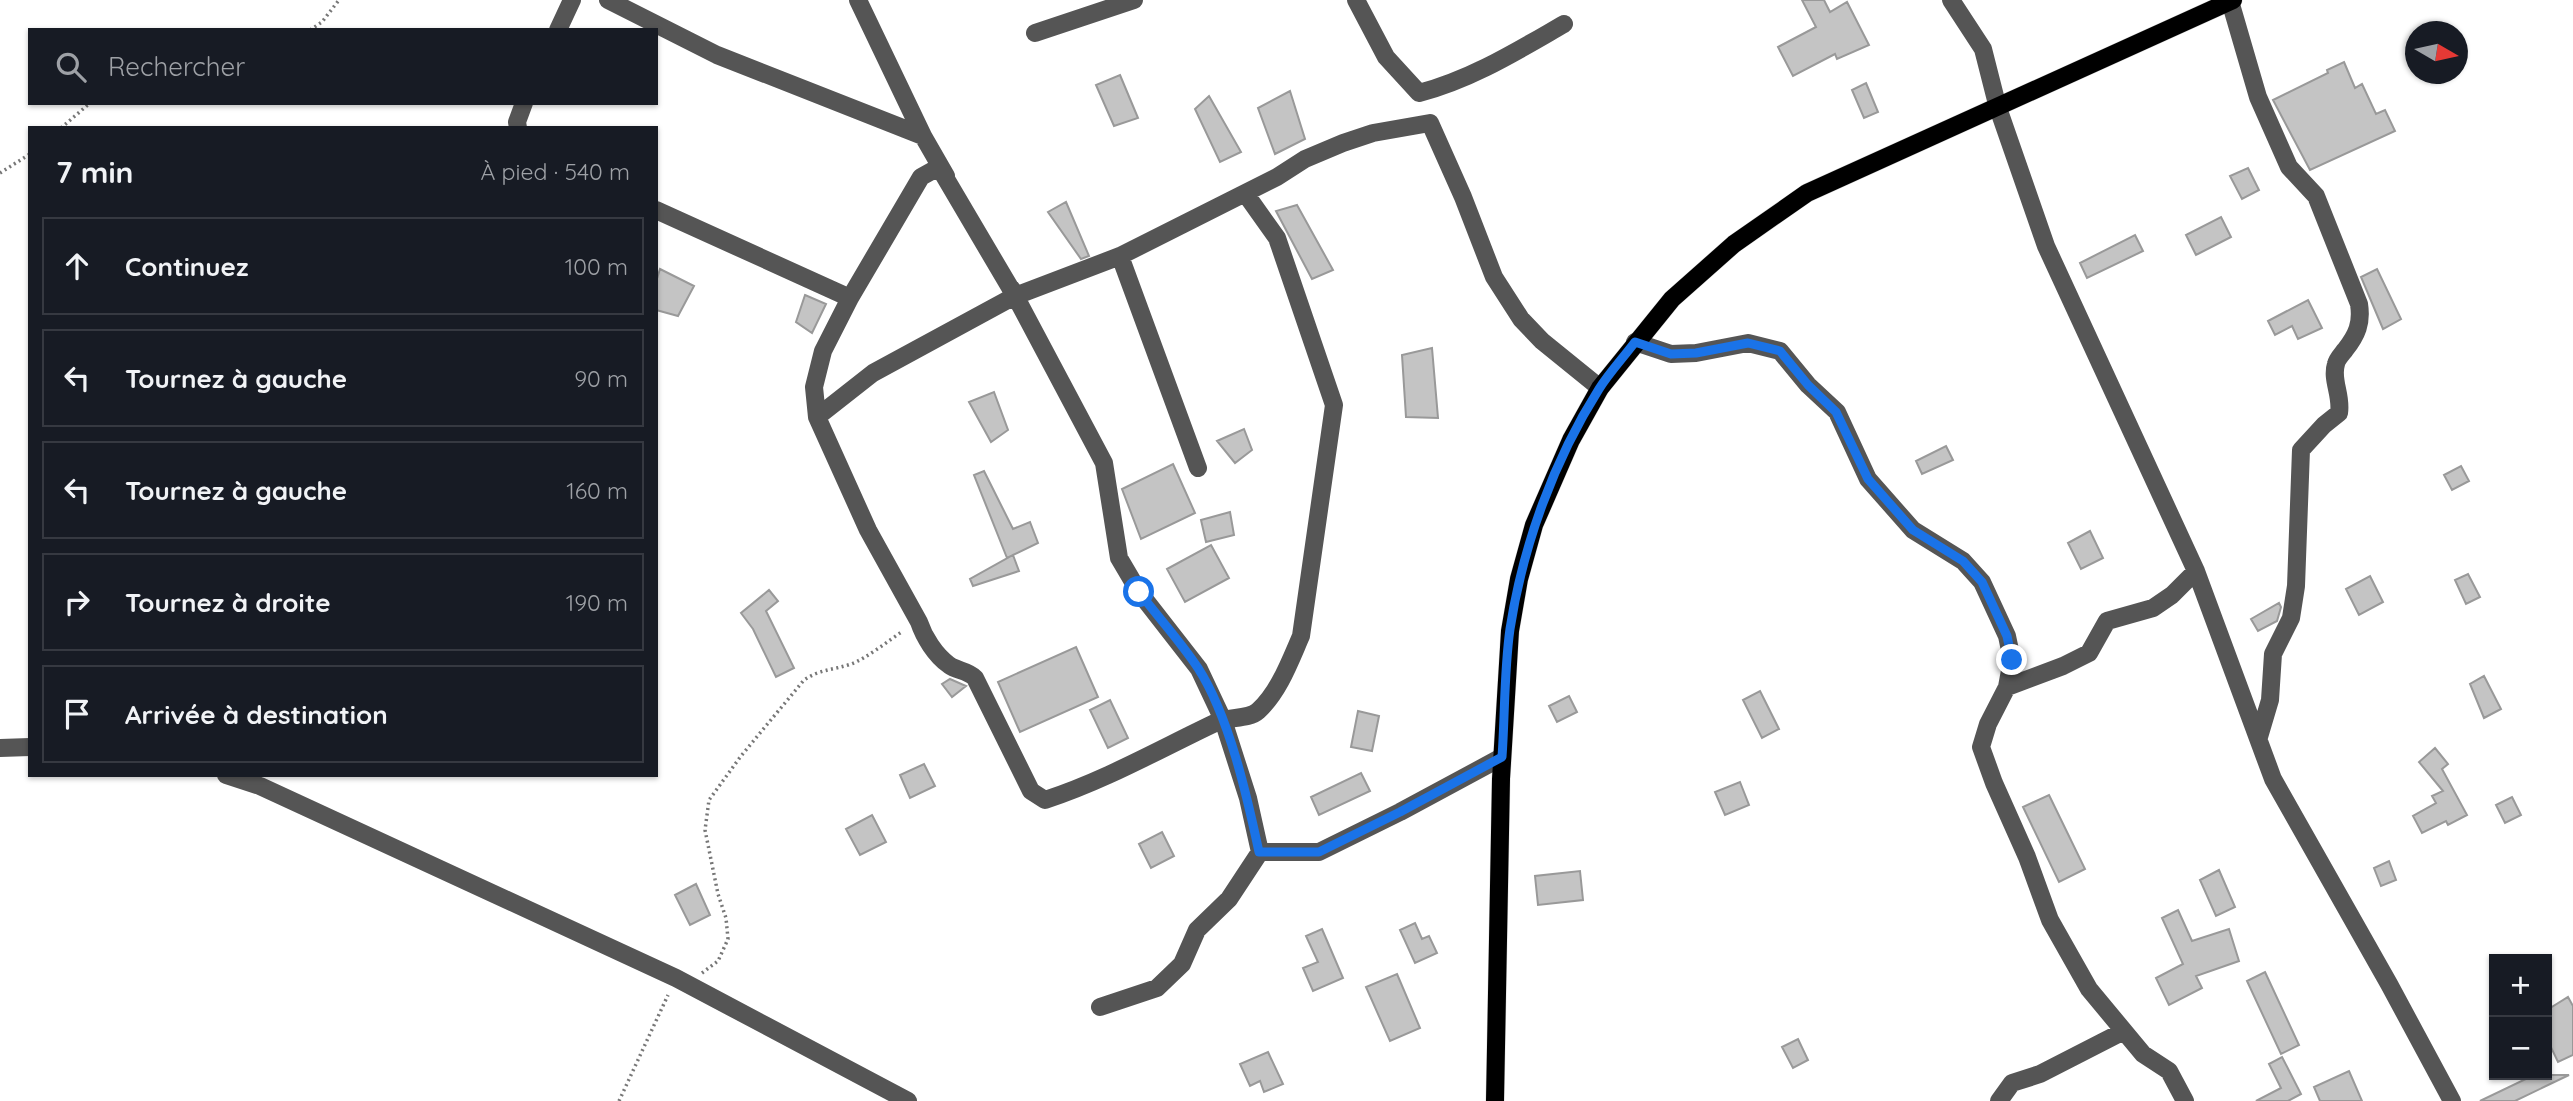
<!DOCTYPE html>
<html lang="fr">
<head>
<meta charset="utf-8">
<style>
  :root { --surface:#171b24; --page:#20242c; --text:#f1f3f6; --muted:#9ea1a6; --line:#363941 }
  body { margin:0; font-family:Quicksand,sans-serif; background:var(--page); color:var(--text) }
  .controls { position:absolute; right:21px; bottom:21px; display:grid; overflow:hidden; border-radius:0px; box-shadow:0 2px 5px #0004 }
  .controls button { width:63px; height:63px; display:grid; place-items:center; padding:0; border:0; border-bottom:2px solid var(--line); background:var(--surface); color:var(--text); font:35px sans-serif }
  .compass { position:absolute; left:2405px; top:21px; width:63px; height:63px; border-radius:50%; background:var(--surface); box-shadow:0 2px 5px #0004; rotate:99deg }
  .stop { position:absolute; width:21px; height:21px; margin:-16px; border:5px solid #1a73e8; border-radius:50%; background:#fff }
  .stop.end { background:#1a73e8; border-color:#fff; box-shadow:0 2px 7px #0008 }
  .list { margin:0; padding:0; list-style:none }
  h2 { display:flex; justify-content:space-between; align-items:center; height:91px; margin:0; padding:0 28px; font-size:30px }
  h2 small { font-size:23px; font-weight:400; color:var(--muted) }
  .list li { display:grid; grid-template-columns:46px 1fr auto; gap:21px; align-items:center; box-sizing:border-box; height:98px; margin:0 14px 14px; padding:0 14px; border:2px solid var(--line); border-radius:0px }
  .list b { display:block; font-size:26px; white-space:nowrap }
  .list em { font-size:23px; font-style:normal; color:var(--muted) }
  .icon { flex:none; width:38px; height:38px; fill:none; stroke:currentColor; stroke-width:2; stroke-linecap:round; stroke-linejoin:round }
  .map { position:relative; flex:none; width:2573px; height:1101px; overflow:hidden }
  .search { position:absolute; background:var(--surface); box-shadow:0 2px 5px #0004; left:28px; top:28px; width:630px; height:77px; display:flex; align-items:center; gap:18px; box-sizing:border-box; padding:0 24px; border-radius:0px; color:var(--muted); font-size:26px }
  .panel { position:absolute; background:var(--surface); box-shadow:0 2px 5px #0004; left:28px; top:126px; width:630px; height:651px; border-radius:0px }
  .map>svg:first-child { display:block }
  .building { fill:#c4c4c4; stroke:#999; stroke-width:2 }
  .lines { fill:none; stroke-linecap:round; stroke-linejoin:round }
  .major-casing { stroke:#dbdbdb; stroke-width:19 }
  .path { stroke:#777; stroke-width:3.5; stroke-dasharray:2 3.5; stroke-linecap:butt }
  .minor { stroke:#555; stroke-width:18 }
  .major { stroke:#000; stroke-width:18 }
  .route { stroke:#1a73e8; stroke-width:9 }
</style>
</head>
<body>
<div class="map">
<svg width="2573" height="1101" viewBox="0 0 2573 1101">
  <rect width="100%" height="100%" fill="#fff"/>
  <path class="building" d="M 1802,0 L 1824,0 L 1830,12 L 1847,2 L 1869,45 L 1837,59 L 1835,54 L 1793,76 L 1778,47 L 1816,27 Z
    M 2344,62 L 2355,88 L 2362,84 L 2376,114 L 2385,110 L 2395,131 L 2310,170 L 2273,100 L 2328,73 L 2327,70 Z
    M 1120,75 L 1138,118 L 1114,126 L 1096,85 Z
    M 1866,83 L 1878,112 L 1864,118 L 1852,90 Z
    M 1290,91 L 1305,139 L 1275,154 L 1258,108 Z
    M 1209,96 L 1241,152 L 1220,162 L 1195,109 Z
    M 2248,168 L 2259,190 L 2242,199 L 2230,176 Z
    M 1066,202 L 1089,256 L 1081,259 L 1048,212 Z
    M 1297,205 L 1333,270 L 1312,279 L 1276,211 Z
    M 2221,217 L 2231,237 L 2196,255 L 2186,235 Z
    M 2135,235 L 2143,251 L 2087,278 L 2080,263 Z
    M 660,269 L 694,286 L 678,316 L 656,310 L 656,282 Z
    M 2377,269 L 2401,319 L 2383,329 L 2361,277 Z
    M 805,295 L 826,304 L 812,333 L 796,322 Z
    M 2308,300 L 2322,328 L 2298,339 L 2292,326 L 2275,335 L 2268,321 Z
    M 1432,348 L 1438,418 L 1406,417 L 1402,355 Z
    M 994,392 L 1008,430 L 991,442 L 969,402 Z
    M 1244,429 L 1252,450 L 1235,463 L 1217,441 Z
    M 1946,446 L 1953,460 L 1922,474 L 1916,461 Z
    M 1173,464 L 1195,513 L 1141,539 L 1122,489 Z
    M 2461,466 L 2469,481 L 2452,490 L 2444,475 Z
    M 984,471 L 1013,529 L 1030,522 L 1038,543 L 1007,558 L 974,475 Z
    M 1230,512 L 1234,535 L 1206,542 L 1201,520 Z
    M 2090,531 L 2103,558 L 2081,569 L 2068,543 Z
    M 1211,545 L 1229,578 L 1185,602 L 1167,569 Z
    M 1013,555 L 1019,571 L 973,586 L 970,579 Z
    M 2468,574 L 2480,597 L 2466,604 L 2455,580 Z
    M 2370,576 L 2383,602 L 2359,615 L 2346,589 Z
    M 769,590 L 778,601 L 766,611 L 794,668 L 776,677 L 753,629 L 741,613 Z
    M 2279,603 L 2281,607 L 2277,621 L 2258,631 L 2251,619 Z
    M 1076,647 L 1098,697 L 1020,732 L 998,682 Z
    M 2484,676 L 2501,709 L 2484,718 L 2470,684 Z
    M 950,679 L 966,686 L 952,697 L 942,684 Z
    M 1760,691 L 1779,729 L 1762,738 L 1743,700 Z
    M 1569,696 L 1577,712 L 1557,722 L 1549,706 Z
    M 1110,700 L 1128,738 L 1108,748 L 1090,710 Z
    M 1358,711 L 1379,716 L 1372,751 L 1351,747 Z
    M 2435,748 L 2448,764 L 2442,769 L 2467,815 L 2448,825 L 2446,821 L 2422,833 L 2413,816 L 2436,803 L 2432,796 L 2443,791 L 2419,762 Z
    M 924,764 L 935,786 L 910,798 L 900,775 Z
    M 1361,773 L 1370,791 L 1319,815 L 1311,797 Z
    M 1740,782 L 1749,805 L 1725,815 L 1715,792 Z
    M 2049,795 L 2085,869 L 2059,882 L 2023,807 Z
    M 2512,797 L 2521,815 L 2505,823 L 2496,805 Z
    M 872,815 L 886,842 L 860,855 L 846,829 Z
    M 1162,832 L 1174,856 L 1151,868 L 1139,844 Z
    M 2389,861 L 2396,880 L 2381,886 L 2374,868 Z
    M 2219,870 L 2235,907 L 2216,916 L 2200,880 Z
    M 1580,871 L 1583,900 L 1538,905 L 1535,876 Z
    M 696,884 L 710,915 L 690,925 L 675,895 Z
    M 2178,910 L 2192,941 L 2229,929 L 2239,961 L 2196,976 L 2202,988 L 2169,1005 L 2156,978 L 2183,964 L 2162,918 Z
    M 1415,923 L 1422,939 L 1429,936 L 1437,953 L 1415,963 L 1400,930 Z
    M 1322,929 L 1343,978 L 1313,991 L 1303,968 L 1318,962 L 1306,936 Z
    M 2265,972 L 2299,1045 L 2281,1054 L 2247,981 Z
    M 1397,974 L 1420,1028 L 1390,1041 L 1366,987 Z
    M 2568,997 L 2573,1006 L 2573,1055 L 2558,1062 L 2547,1039 L 2547,1010 Z
    M 1798,1039 L 1808,1060 L 1793,1068 L 1782,1047 Z
    M 1268,1052 L 1283,1084 L 1264,1092 L 1260,1081 L 1250,1086 L 1240,1064 Z
    M 2282,1057 L 2301,1094 L 2288,1101 L 2256,1101 L 2281,1088 L 2269,1064 Z
    M 2349,1071 L 2362,1101 L 2320,1101 L 2314,1087 Z
    M 2534,1075 L 2569,1075 L 2515,1101 L 2480,1101 Z"/>
  <g class="lines">
    <g class="major-casing">
      <path id="major" d="M 1495,1101 L 1501,779 L 1510,631 L 1519,579 L 1534,525 L 1571,440 L 1600,388 L 1672,299 L 1734,244 L 1807,193 L 2233,0"/>
    </g>
    <path class="path" d="M 310,30 L 322,22 L 339,0
      M 61,128 L 90,103
      M 0,173 L 30,154
      M 702,973 L 718,961 L 728,939 L 726,918 L 718,894 L 705,830 L 709,800 L 741,756 L 804,680 C 820,669 834,670 851,664 C 867,658 888,641 903,631
      M 619,1101 L 668,995"/>
    <path class="minor" d="M 608,0 L 717,55 L 923,136 L 946,176
      M 858,0 L 923,136
      M 1356,0 L 1386,57 L 1419,93 C 1472,79 1517,51 1564,24
      M 1951,0 L 1983,49 L 1998,108 L 2046,246 L 2196,571 L 2273,779 L 2389,984 L 2452,1101
      M 2230,1 L 2258,97 L 2289,167 L 2316,196 L 2359,304 C 2362,323 2357,335 2345,350 C 2342,354 2337,359 2336,364 C 2331,380 2342,395 2339,413 L 2324,425 L 2301,450 L 2296,586 L 2291,618 L 2273,654 L 2270,700 L 2259,737
      M 558,30 L 572,0
      M 1035,33 L 1134,0
      M 518,128 L 517,122 L 524,103
      M 656,210 L 850,298
      M 1120,256 L 1198,468
      M 1011,288 L 1104,463 L 1119,558 L 1139,592 L 1199,669 L 1223,720 L 1248,798 L 1260,852 L 1229,899 L 1197,930 L 1182,964 L 1157,988 L 1100,1007
      M 1015,296 L 939,167 L 921,177 L 850,298 L 823,351 L 814,387 L 817,417 L 868,530 L 919,622 C 924,637 935,655 949,665 C 957,671 967,670 975,678 L 1031,791 L 1045,800 C 1106,780 1160,749 1217,722 C 1229,716 1248,720 1258,711 C 1279,692 1290,661 1301,636 L 1334,405 L 1277,238 L 1245,193
      M 1635,342 L 1671,354 L 1696,353 L 1748,343 L 1780,351 L 1808,385 L 1837,412 L 1868,479 L 1913,530 L 1963,561 L 1982,582 L 2007,636 L 2012,660 L 2007,687 L 1988,724 L 1981,747 L 1994,783 L 2027,857 L 2050,920 L 2089,989 L 2143,1054 L 2169,1071 L 2185,1101
      M 817,417 L 873,373 L 1015,296 L 1120,256 L 1277,177 L 1305,159 L 1343,143 L 1373,133 L 1430,123 L 1463,197 L 1494,277 L 1521,319 L 1542,341 L 1600,388
      M 2007,687 L 2063,666 L 2089,653 L 2107,621 L 2153,608 L 2172,595 L 2196,571
      M 0,748 L 30,747
      M 226,775 L 260,786 L 676,978 L 908,1101
      M 1260,852 L 1319,852 L 1400,812 L 1502,757
      M 1999,1101 L 2012,1083 L 2040,1074 L 2122,1032"/>
    <use href="#major" class="major"/>
  </g>
  <g class="lines">
    <path class="route" d="M 1139,592 C 1158,617 1181,642 1198,668 C 1229,716 1247,796 1259,852 L 1319,852 L 1400,812 L 1502,757 C 1505,715 1504,671 1510,629 C 1523,545 1554,460 1599,389 C 1609,373 1623,358 1635,342 L 1671,354 L 1696,353 L 1748,343 L 1780,351 L 1808,385 L 1836,412 L 1868,479 L 1913,530 L 1963,561 L 1982,582 L 2007,636 L 2012,660"/>
  </g>
</svg>
<div class="controls">
<button>+</button>
<button>−</button>
</div>
<svg class="compass" viewBox="-18 -18 36 36"><path d="M0-13l5 13h-10z" fill="#e53935"/><path d="M0 13l5-13h-10z" fill="#9ea1a6"/></svg>
<div class="stop" style="left:1139px;top:592px"></div>
<div class="stop end" style="left:2012px;top:660px"></div>
<div class="search"><svg class="icon" aria-label="search" viewBox="0 0 24 24"><circle cx="10" cy="10" r="6"/><path d="M15 15l6 6"/></svg>Rechercher</div>
<section class="panel">
<h2>7 min<small>À pied · 540 m</small></h2>
<ul class="list">
<li><svg class="icon" aria-label="ahead" viewBox="0 0 24 24"><path d="M12 20V5M6 11l6-6 6 6"/></svg><div><b>Continuez</b></div><em>100 m</em></li>
<li><svg class="icon" aria-label="left" viewBox="0 0 24 24"><path d="M17 20v-9H6M10 6l-5 5 5 5"/></svg><div><b>Tournez à gauche</b></div><em>90 m</em></li>
<li><svg class="icon" aria-label="left" viewBox="0 0 24 24"><path d="M17 20v-9H6M10 6l-5 5 5 5"/></svg><div><b>Tournez à gauche</b></div><em>160 m</em></li>
<li><svg class="icon" aria-label="right" viewBox="0 0 24 24"><path d="M7 20v-9h11M14 6l5 5-5 5"/></svg><div><b>Tournez à droite</b></div><em>190 m</em></li>
<li><svg class="icon" aria-label="arrive" viewBox="0 0 24 24"><path d="M6 21V4h12l-3 4 3 4H6"/></svg><div><b>Arrivée à destination</b></div></li>
</ul>
</section>
</div>
</body>
</html>
